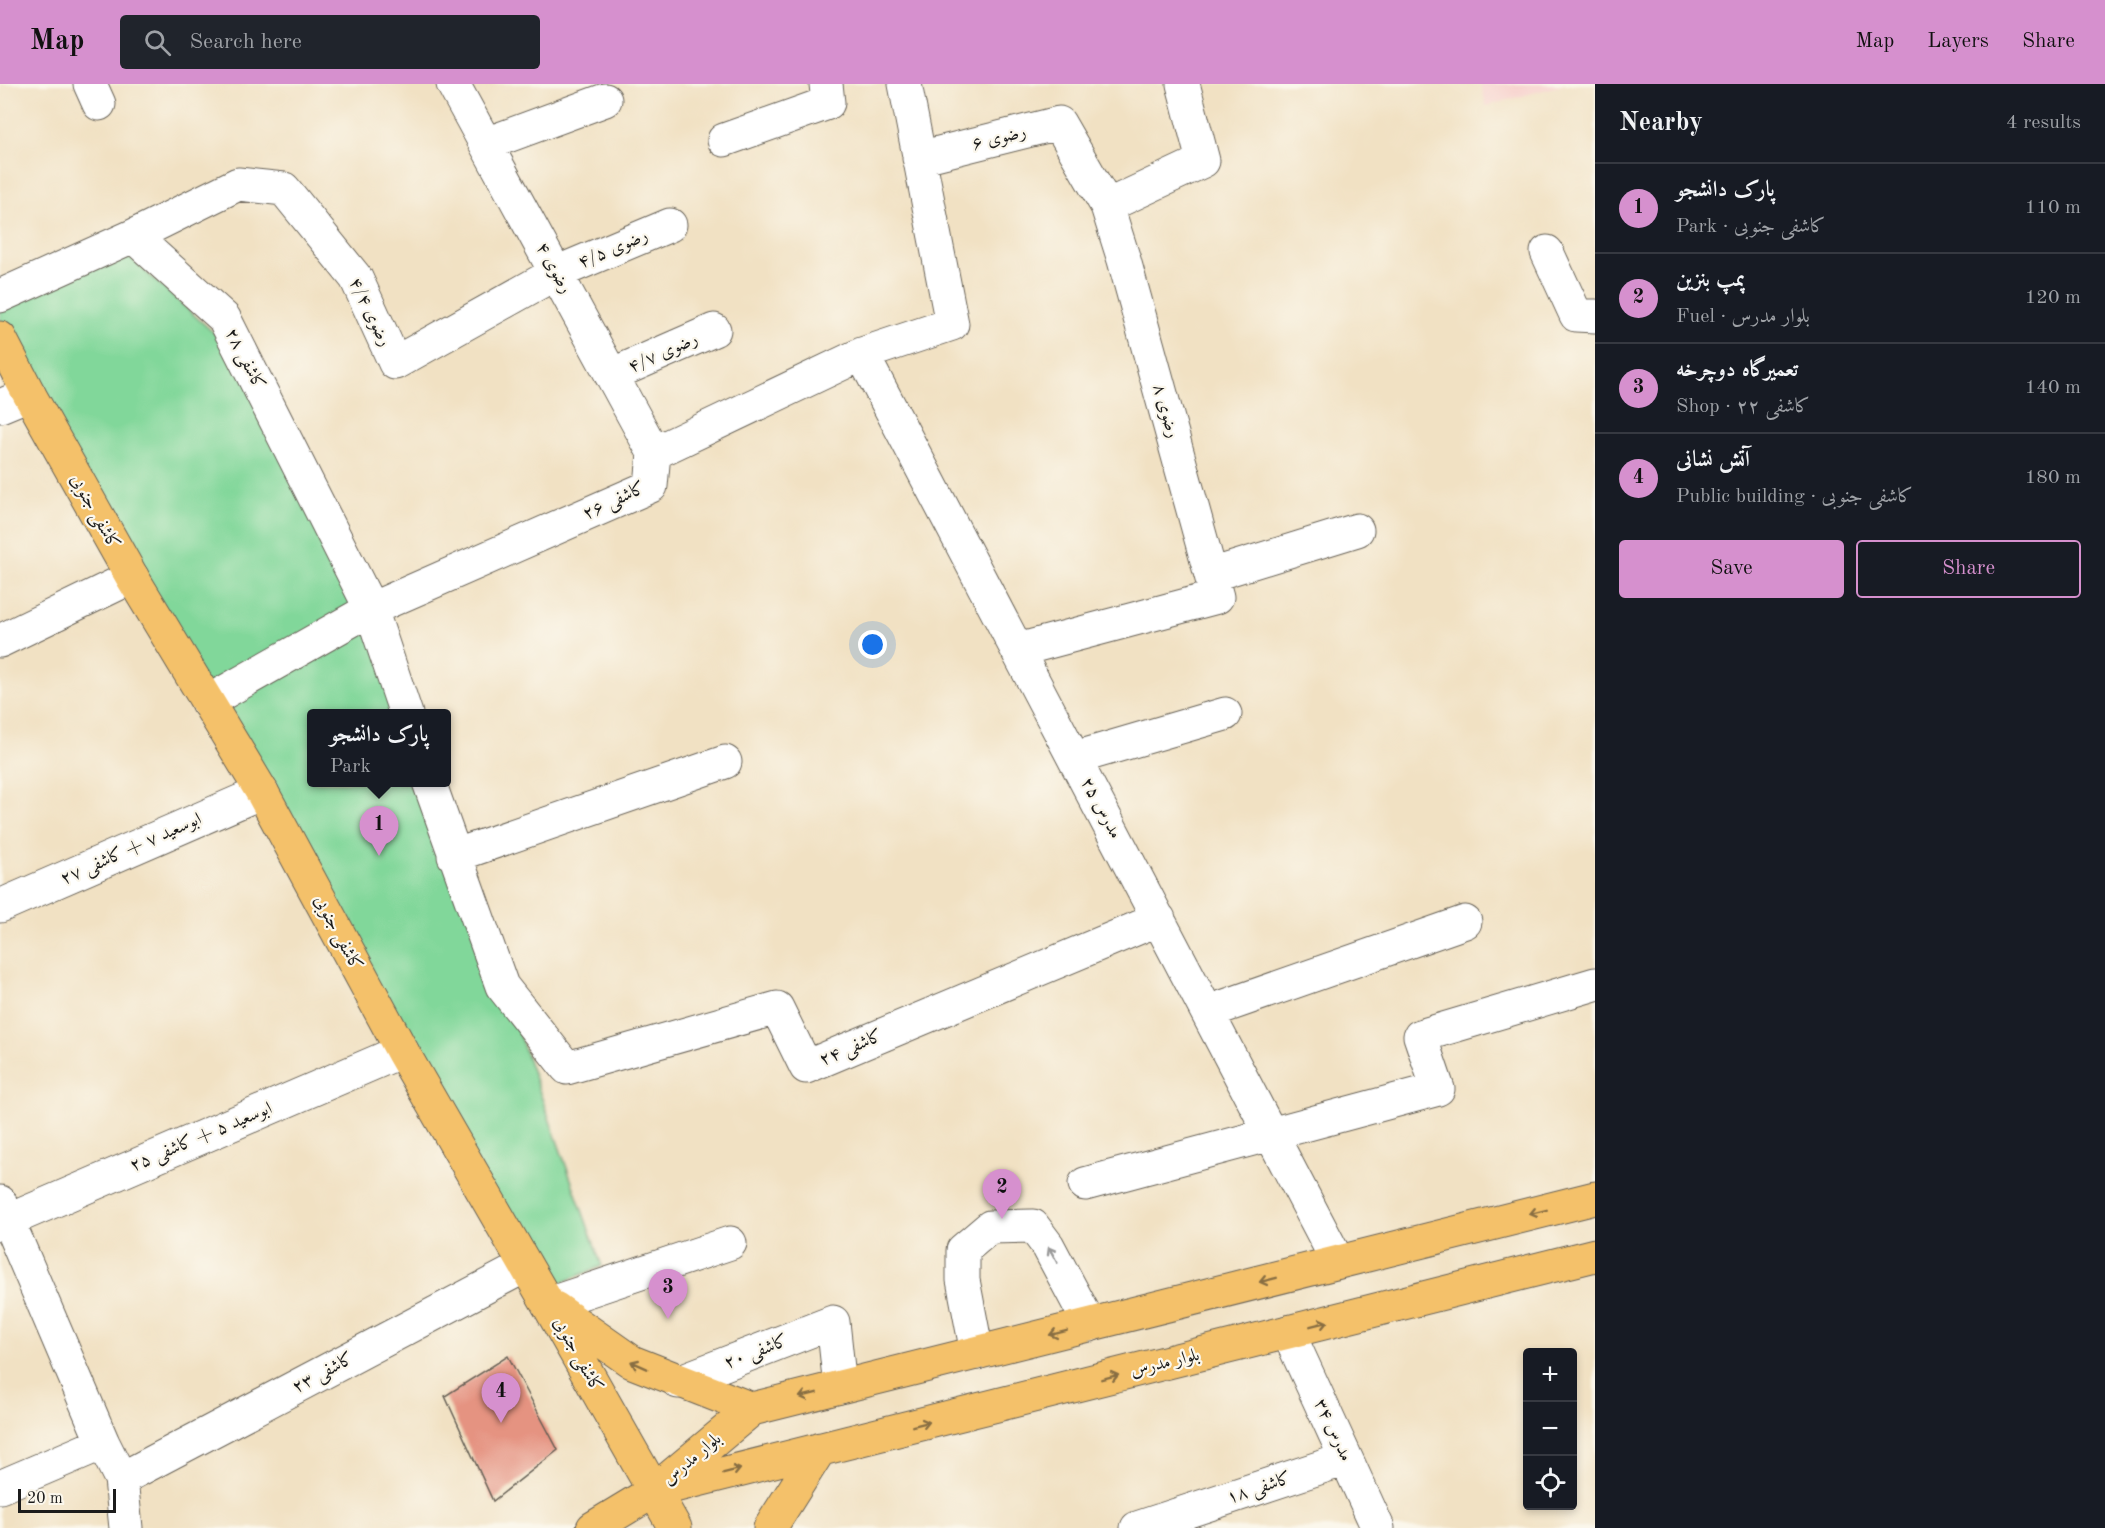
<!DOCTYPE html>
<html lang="en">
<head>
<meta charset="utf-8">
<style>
  :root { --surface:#171b24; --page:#20242c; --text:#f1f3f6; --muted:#9ea1a6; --line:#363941; --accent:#d690ce }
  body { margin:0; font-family:"Old Standard TT",Amiri,serif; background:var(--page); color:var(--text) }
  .controls { position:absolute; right:18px; bottom:18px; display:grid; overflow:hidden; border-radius:6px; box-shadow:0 3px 9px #0003 }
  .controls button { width:54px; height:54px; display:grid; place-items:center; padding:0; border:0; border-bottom:2px solid var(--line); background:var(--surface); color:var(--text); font:30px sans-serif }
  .scale { position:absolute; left:18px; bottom:15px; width:98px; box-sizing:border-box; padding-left:6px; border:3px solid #1c1c1c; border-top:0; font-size:16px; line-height:21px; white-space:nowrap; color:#1c1c1c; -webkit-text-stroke:4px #fbf7ec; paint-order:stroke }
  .you { position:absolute; left:873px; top:561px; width:21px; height:21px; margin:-15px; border:4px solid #fff; border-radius:50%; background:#1a73e8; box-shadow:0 0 0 9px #1a73e833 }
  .badge { display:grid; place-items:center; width:39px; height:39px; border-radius:50%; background:var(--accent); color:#111; font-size:20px; font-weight:700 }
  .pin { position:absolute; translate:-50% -50px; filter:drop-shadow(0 2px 3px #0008) }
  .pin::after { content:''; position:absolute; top:32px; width:21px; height:18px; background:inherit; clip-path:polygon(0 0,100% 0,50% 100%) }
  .popup { position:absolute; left:307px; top:625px; width:144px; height:78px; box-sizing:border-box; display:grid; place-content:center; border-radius:6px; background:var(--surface); filter:drop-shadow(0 2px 4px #0005); font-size:20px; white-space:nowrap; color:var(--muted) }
  .popup b { font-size:22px; color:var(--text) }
  .popup::after { content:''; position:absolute; left:50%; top:100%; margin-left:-12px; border:12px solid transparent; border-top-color:var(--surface) }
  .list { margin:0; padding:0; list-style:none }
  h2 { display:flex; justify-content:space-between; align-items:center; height:78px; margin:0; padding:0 24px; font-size:26px }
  h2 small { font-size:20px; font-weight:400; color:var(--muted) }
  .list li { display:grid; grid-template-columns:39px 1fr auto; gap:18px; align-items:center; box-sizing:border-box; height:90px; padding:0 24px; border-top:2px solid var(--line) }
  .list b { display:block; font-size:22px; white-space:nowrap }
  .list p { margin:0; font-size:20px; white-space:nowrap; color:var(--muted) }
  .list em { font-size:20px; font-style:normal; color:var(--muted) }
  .actions { display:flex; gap:12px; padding:18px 24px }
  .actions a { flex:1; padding:14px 0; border:2px solid var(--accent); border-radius:6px; text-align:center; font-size:21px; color:var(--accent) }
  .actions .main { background:var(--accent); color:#111 }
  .icon { flex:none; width:33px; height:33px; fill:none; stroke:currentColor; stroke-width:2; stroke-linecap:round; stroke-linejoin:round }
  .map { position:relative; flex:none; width:1595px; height:1444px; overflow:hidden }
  header { display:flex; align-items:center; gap:36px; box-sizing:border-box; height:84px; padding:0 30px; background:var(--accent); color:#111 }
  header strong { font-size:28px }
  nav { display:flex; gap:33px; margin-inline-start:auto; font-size:21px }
  .search { width:420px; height:54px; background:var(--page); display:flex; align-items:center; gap:15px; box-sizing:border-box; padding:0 21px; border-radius:6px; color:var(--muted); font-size:22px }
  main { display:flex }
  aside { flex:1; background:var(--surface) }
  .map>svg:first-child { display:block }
  .built { fill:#f7d0cc }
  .green { fill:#81d79a; stroke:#4e7a5b; stroke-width:1.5 }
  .building { fill:#e59381 }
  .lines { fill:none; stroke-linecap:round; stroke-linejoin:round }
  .minor-casing { stroke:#676156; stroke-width:35 }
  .major-casing { stroke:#676156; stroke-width:35 }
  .minor { stroke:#fff; stroke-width:33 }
  .major { stroke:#f4c16a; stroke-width:33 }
  .oneway { stroke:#886e43 }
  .oneway2 { stroke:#999 }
  .labels { text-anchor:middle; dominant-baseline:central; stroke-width:4.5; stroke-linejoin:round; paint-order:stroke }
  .street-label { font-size:18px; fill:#1c1c1c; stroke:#fbf7ec }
</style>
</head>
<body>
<header>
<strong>Map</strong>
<div class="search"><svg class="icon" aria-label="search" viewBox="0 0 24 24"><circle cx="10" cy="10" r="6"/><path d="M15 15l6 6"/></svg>Search here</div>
<nav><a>Map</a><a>Layers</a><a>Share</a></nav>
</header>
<main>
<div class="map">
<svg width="1595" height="1444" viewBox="0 0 1595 1444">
  <rect width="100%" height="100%" fill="#fbf7ec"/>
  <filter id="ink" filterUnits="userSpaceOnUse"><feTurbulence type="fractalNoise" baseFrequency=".0167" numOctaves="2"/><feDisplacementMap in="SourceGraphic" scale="12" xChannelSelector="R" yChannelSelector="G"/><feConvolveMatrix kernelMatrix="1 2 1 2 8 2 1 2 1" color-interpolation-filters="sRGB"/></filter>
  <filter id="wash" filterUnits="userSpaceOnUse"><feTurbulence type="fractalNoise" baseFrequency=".008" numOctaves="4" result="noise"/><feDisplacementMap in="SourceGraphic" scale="24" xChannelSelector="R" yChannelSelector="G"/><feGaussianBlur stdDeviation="1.35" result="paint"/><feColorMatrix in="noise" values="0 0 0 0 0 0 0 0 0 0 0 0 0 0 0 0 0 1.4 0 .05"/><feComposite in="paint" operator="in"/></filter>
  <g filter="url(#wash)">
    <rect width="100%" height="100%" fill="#f1e1c3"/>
    <path class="built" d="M 1481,0 L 1565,0 L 1486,22 Z"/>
    <path class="green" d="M 116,161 L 243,275 L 403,629 L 312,630 L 312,698 L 429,699 L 602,1182 L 546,1205 L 0,239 L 0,209 Z"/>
    <g id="blocks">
      <path class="building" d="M 508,1272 L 558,1366 L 493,1417 L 445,1312 Z"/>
    </g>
  </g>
  <g filter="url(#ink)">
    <use href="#blocks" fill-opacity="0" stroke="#676156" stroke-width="1.5"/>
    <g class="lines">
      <g class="minor-casing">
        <path id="minor" d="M 90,0 L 99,20
          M 453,0 L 654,369
          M 724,56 L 828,19 L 826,0
          M 486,60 L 605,16
          M 919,74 L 1059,39 L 1107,122
          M 133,152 L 238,100 L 284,105 L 356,194 L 395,279 L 556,189 L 670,141
          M 1547,168 L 1576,231 L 1595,232
          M 0,212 L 133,152 L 224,234 L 371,525 L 406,630
          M 862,270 L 1338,1178
          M 611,291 L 714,246
          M 0,322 L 29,310
          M 1211,491 L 1357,446
          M 0,557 L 132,493
          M 1018,566 L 1217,513 L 1124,176 L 1107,122 L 1203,77 L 1183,0
          M 207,618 L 371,525 L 651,402 L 654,369 L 862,270 L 952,240 L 905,0
          M 1075,674 L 1225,630
          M 429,698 L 502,902 L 567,984 L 777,924 L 806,983 L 1159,835
          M 454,772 L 725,678
          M 0,822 L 262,708
          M 1208,928 L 1465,838
          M 1085,1100 L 1438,1005 L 1420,952 L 1595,900
          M 0,1118 L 103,1359 L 121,1395 L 126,1444
          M 0,1140 L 402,967
          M 548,1220 L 730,1159
          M 1288,1248 L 1378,1444
          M 977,1269 L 963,1196 L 963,1166 L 990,1143 L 1033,1142 L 1048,1162 L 1090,1241
          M 678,1298 L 833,1238 L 840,1303
          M 121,1395 L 525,1182
          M 0,1403 L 103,1359
          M 1137,1444 L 1346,1375"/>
      </g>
      <g class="major-casing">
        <path id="major" d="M 0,254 L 29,310 L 132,493 L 262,708 L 402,967 L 548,1220 L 675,1444
          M 555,1224 L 632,1278 L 752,1325
          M 662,1405 L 1595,1171
          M 593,1444 L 654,1407 L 752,1325 L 1595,1114
          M 770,1444 L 820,1365"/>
      </g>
      <use href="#minor" class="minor"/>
      <use href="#major" class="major"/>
    </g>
    <defs><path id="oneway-shaft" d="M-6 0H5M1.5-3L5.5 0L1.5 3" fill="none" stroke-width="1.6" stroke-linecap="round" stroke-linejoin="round" transform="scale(1.5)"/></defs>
    <g class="oneway">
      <use href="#oneway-shaft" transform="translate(1538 1128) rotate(166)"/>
      <use href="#oneway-shaft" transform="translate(1268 1196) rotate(166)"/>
      <use href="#oneway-shaft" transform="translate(1319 1240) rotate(-14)"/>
      <use href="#oneway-shaft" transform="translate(1058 1249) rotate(166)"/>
      <use href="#oneway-shaft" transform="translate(639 1281) rotate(-156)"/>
      <use href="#oneway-shaft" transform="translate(1110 1293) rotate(-14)"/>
      <use href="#oneway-shaft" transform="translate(808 1311) rotate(166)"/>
      <use href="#oneway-shaft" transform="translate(921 1340) rotate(-14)"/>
      <use href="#oneway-shaft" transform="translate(732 1387) rotate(-14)"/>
    </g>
    <use class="oneway2" href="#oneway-shaft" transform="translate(1053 1171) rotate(-119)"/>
  </g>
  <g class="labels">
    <g class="street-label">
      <text transform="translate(999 54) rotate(-14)">رضوی ۶</text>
      <text transform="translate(613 165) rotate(-23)">رضوی ۴/۵</text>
      <text transform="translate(554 184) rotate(61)">رضوی ۴</text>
      <text transform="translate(370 228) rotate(64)">رضوی ۴/۴</text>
      <text transform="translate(663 269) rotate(-24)">رضوی ۴/۷</text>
      <text transform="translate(245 275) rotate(63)">کاشفی ۲۸</text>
      <text transform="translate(1166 327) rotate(74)">رضوی ۸</text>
      <text transform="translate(614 417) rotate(-25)">کاشفی ۲۶</text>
      <text transform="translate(95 428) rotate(61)">کاشفی جنوبی</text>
      <text transform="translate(1101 724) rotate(62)">مدرس ۲۵</text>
      <text transform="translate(131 765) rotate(-24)">ابوسعید ۷ + کاشفی ۲۷</text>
      <text transform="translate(338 849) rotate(62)">کاشفی جنوبی</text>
      <text transform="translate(851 964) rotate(-23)">کاشفی ۲۴</text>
      <text transform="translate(201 1053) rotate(-23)">ابوسعید ۵ + کاشفی ۲۵</text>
      <text transform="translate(756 1268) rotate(-21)">کاشفی ۲۰</text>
      <text transform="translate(578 1271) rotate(61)">کاشفی جنوبی</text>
      <text transform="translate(1165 1279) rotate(-14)">بلوار مدرس</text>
      <text transform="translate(323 1289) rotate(-28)">کاشفی ۲۳</text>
      <text transform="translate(1333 1346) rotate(65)">مدرس ۳۴</text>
      <text transform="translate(692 1375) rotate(-40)">بلوار مدرس</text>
      <text transform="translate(1259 1404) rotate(-18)">کاشفی ۱۸</text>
    </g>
  </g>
</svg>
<div class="controls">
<button>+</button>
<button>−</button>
<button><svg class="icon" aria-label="locate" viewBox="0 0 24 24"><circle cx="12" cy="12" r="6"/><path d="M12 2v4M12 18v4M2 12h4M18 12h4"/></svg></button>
</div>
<div class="scale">20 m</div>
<div class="you"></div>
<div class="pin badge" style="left:379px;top:772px">1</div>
<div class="popup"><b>پارک دانشجو</b>Park</div>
<div class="pin badge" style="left:1002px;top:1135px">2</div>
<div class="pin badge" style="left:668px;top:1235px">3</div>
<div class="pin badge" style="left:501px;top:1339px">4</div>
</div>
<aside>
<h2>Nearby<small>4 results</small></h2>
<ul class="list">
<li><span class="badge">1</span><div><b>پارک دانشجو</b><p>Park · کاشفی جنوبی</p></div><em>110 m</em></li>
<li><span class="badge">2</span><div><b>پمپ بنزین</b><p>Fuel · بلوار مدرس</p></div><em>120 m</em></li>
<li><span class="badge">3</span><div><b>تعمیرگاه دوچرخه</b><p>Shop · کاشفی ۲۲</p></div><em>140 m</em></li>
<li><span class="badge">4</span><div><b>آتش نشانی</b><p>Public building · کاشفی جنوبی</p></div><em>180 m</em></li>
</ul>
<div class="actions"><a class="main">Save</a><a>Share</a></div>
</aside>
</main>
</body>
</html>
